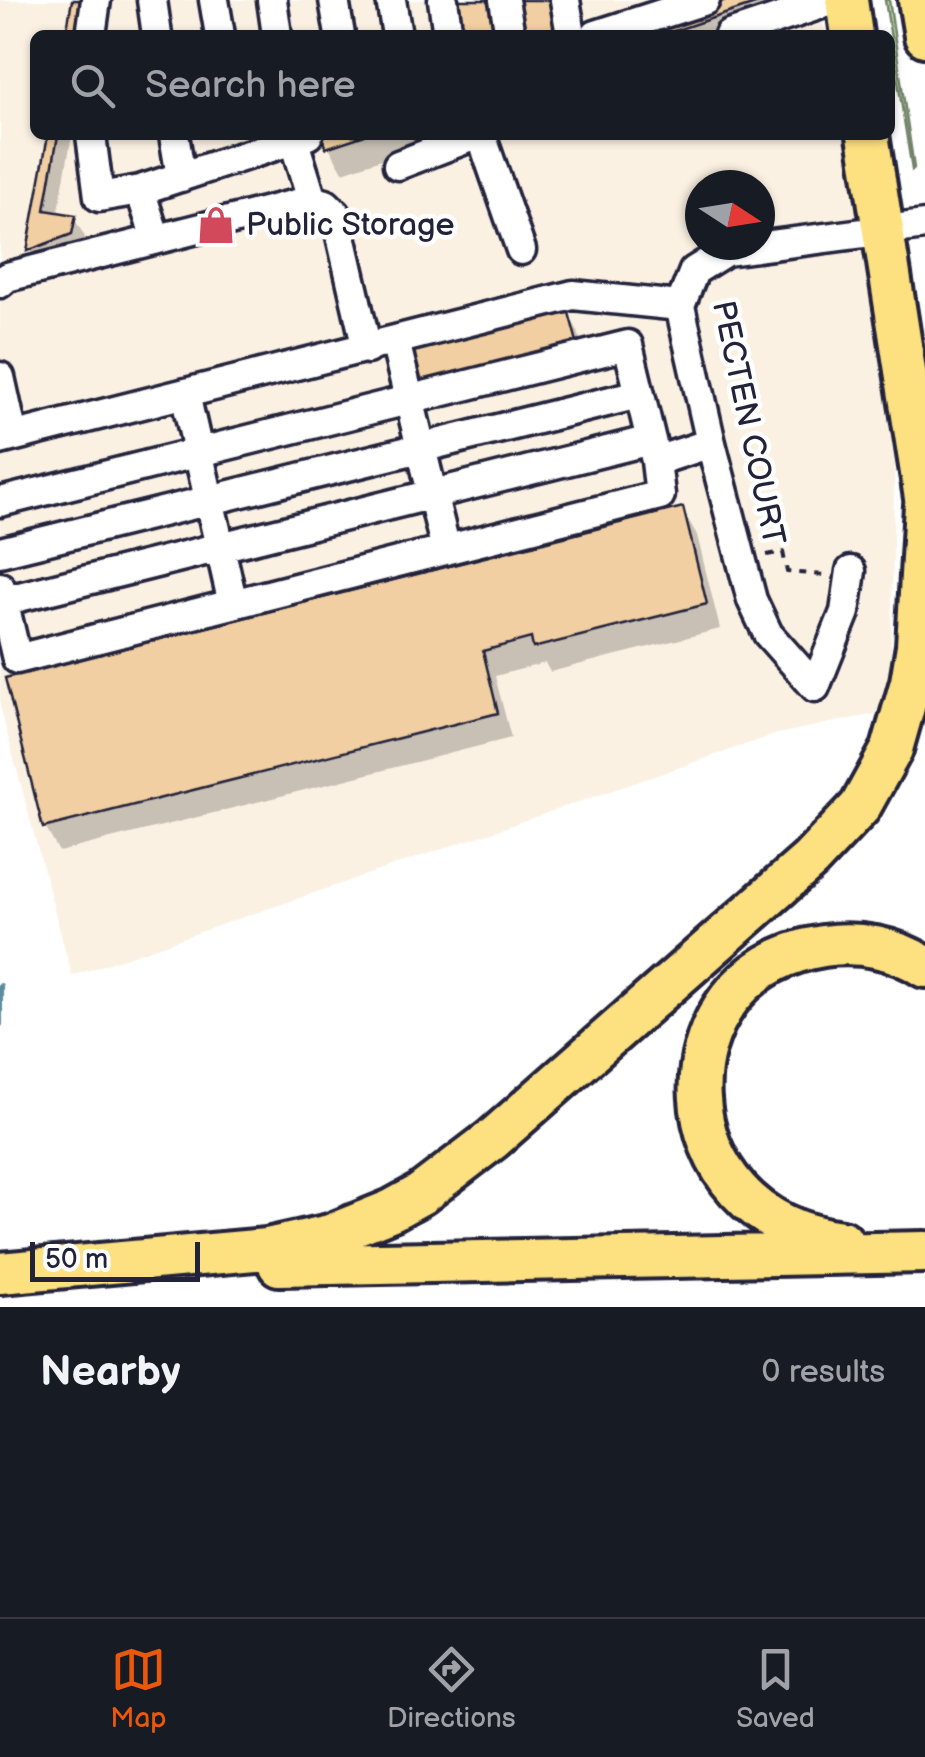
<!DOCTYPE html>
<html lang="en">
<head>
<meta charset="utf-8">
<style>
  :root { --surface:#171b24; --page:#242831; --text:#f1f3f6; --muted:#9ea1a6; --line:#363941; --accent:#ea580c }
  body { margin:0; font-family:"Balsamiq Sans",sans-serif; background:var(--page); color:var(--text) }
  .compass { position:absolute; left:685px; top:170px; width:90px; height:90px; border-radius:50%; background:var(--surface); box-shadow:0 2px 8px #0004; rotate:102deg }
  .scale { position:absolute; left:30px; bottom:25px; width:170px; box-sizing:border-box; padding-left:10px; border:5px solid #22223b; border-top:0; font-size:28px; line-height:35px; white-space:nowrap; color:#22223b; -webkit-text-stroke:8px #fff; paint-order:stroke }
  .list { margin:0; padding:0; list-style:none }
  h2 { display:flex; justify-content:space-between; align-items:center; height:130px; margin:0; padding:0 40px; font-size:42px }
  h2 small { font-size:32px; font-weight:400; color:var(--muted) }
  .icon { flex:none; width:55px; height:55px; fill:none; stroke:currentColor; stroke-width:2; stroke-linecap:round; stroke-linejoin:round }
  .map { position:relative; flex:none; width:925px; height:1307px; overflow:hidden }
  .search { position:absolute; background:var(--surface); box-shadow:0 2px 8px #0004; left:30px; right:30px; top:30px; height:110px; display:flex; align-items:center; gap:25px; box-sizing:border-box; padding:0 35px; border-radius:15px; color:var(--muted); font-size:38px }
  .sheet { height:310px; background:var(--surface) }
  nav { display:flex; justify-content:space-around; align-items:center; box-sizing:border-box; height:140px; border-top:2px solid var(--line); background:var(--surface); font-size:28px; color:var(--muted) }
  nav a { display:grid; justify-items:center; gap:5px }
  nav .on { color:var(--accent) }
  .map>svg:first-child { display:block }
  .built { fill:#fbf1e3; fill-rule:evenodd }
  .green { fill:#c2e49e; stroke:#72836c; stroke-width:2.5 }
  .shadow { fill:#0003 }
  .lines { fill:none; stroke-linecap:round; stroke-linejoin:round }
  .stream { stroke:#5d8d9f; stroke-width:6 }
  .building { fill:#f1cfa2; stroke:#22223b; stroke-width:2.5 }
  .minor-casing { stroke:#22223b; stroke-width:35 }
  .highway-casing { stroke:#22223b; stroke-width:48 }
  .path { stroke:#22223b; stroke-width:4; stroke-dasharray:8 8; stroke-linecap:butt }
  .minor { stroke:#fff; stroke-width:28 }
  .highway { stroke:#fde080; stroke-width:40 }
  .labels { text-anchor:middle; dominant-baseline:central; stroke-width:9; stroke-linejoin:round; paint-order:stroke }
  .poi-label { font-size:32px; fill:#22223b; stroke:#fff; text-anchor:start }
  .street-label { font-size:32px; fill:#22223b; stroke:#fff }
</style>
</head>
<body>
<div class="map">
<svg width="925" height="1307" viewBox="0 0 925 1307">
  <rect width="100%" height="100%" fill="#fff"/>
  <filter id="ink" filterUnits="userSpaceOnUse"><feTurbulence type="fractalNoise" baseFrequency=".01" numOctaves="2"/><feDisplacementMap in="SourceGraphic" scale="20" xChannelSelector="R" yChannelSelector="G"/><feConvolveMatrix kernelMatrix="1 2 1 2 8 2 1 2 1" color-interpolation-filters="sRGB"/></filter>
  <g filter="url(#ink)">
    <path class="built" d="M 0,0 L 819,0 L 826,35 L 35,35 L 35,135 L 846,135 L 896,386 L 890,711 L 777,734 L 72,976 L 0,707 ZM 700,185 L 760,185 L 760,245 L 700,245 Z"/>
    <path class="green" d="M 885,0 L 889,0 L 914,168 L 912,170 Z"/>
    <path class="shadow" d="M 734,0 L 793,0 L 750,35 L 631,35 Z
      M 50,135 L 72,135 L 58,214 L 74,218 L 85,237 L 82,253 L 40,268 L 30,250 Z
      M 335,135 L 453,135 L 343,172 L 329,147 Z
      M 567,312 L 578,331 L 586,361 L 428,402 L 417,383 Z
      M 682,509 L 697,535 L 720,629 L 550,672 L 545,663 L 495,676 L 511,738 L 59,852 L 45,827 Z"/>
    <g class="lines">
      <path class="stream" d="M 0,986 L 0,1024"/>
    </g>
    <path class="building" d="M 72,0 L 83,0 L 76,35 L 66,35 Z
      M 457,0 L 492,0 L 497,35 L 462,35 Z
      M 518,0 L 552,0 L 558,35 L 523,35 Z
      M 726,0 L 767,0 L 662,35 L 623,35 Z
      M 48,135 L 58,135 L 45,210 L 76,215 L 72,234 L 27,251 Z
      M 327,135 L 365,135 L 326,148 L 322,137 Z
      M 568,309 L 577,342 L 414,384 L 406,351 Z
      M 683,507 L 707,604 L 533,648 L 531,638 L 483,651 L 498,713 L 43,828 L 5,678 Z"/>
    <g class="lines">
      <g class="minor-casing">
        <path id="minor" d="M 152,0 L 157,35
          M 214,0 L 220,35
          M 272,0 L 277,35
          M 334,0 L 340,35
          M 391,0 L 397,35
          M 443,0 L 448,35
          M 504,0 L 510,35
          M 565,0 L 571,35
          M 91,35 L 96,0
          M 596,35 L 705,0
          M 729,35 L 834,0
          M 91,135 L 99,197 L 140,190 L 308,135
          M 174,135 L 181,177
          M 292,135 L 312,200
          M 481,135 L 521,250
          M 398,165 L 476,135
          M 140,190 L 156,239
          M 0,283 L 7,277 L 312,200 L 326,204 L 336,214 L 367,349
          M 395,341 L 446,550
          M 0,377 L 13,436
          M 185,394 L 233,604
          M 0,440 L 573,295 L 680,306
          M 656,461 L 711,443
          M 0,502 L 628,345 L 656,461 L 660,495 L 17,659 L 0,587
          M 0,552 L 639,394
          M 851,571 L 845,612 L 815,687 L 768,634 L 752,600 L 711,443 L 680,306 L 694,271 L 726,251 L 925,225
          M 3,601 L 651,440"/>
      </g>
      <g class="highway-casing">
        <path id="highway" d="M 847,0 L 852,35
          M 919,0 L 925,36
          M 868,135 L 925,498
          M 842,1241 C 659,1220 652,973 823,946 C 858,941 895,947 925,967
          M 279,1265 L 925,1252
          M 0,1273 L 267,1249 L 330,1235 L 392,1210 L 421,1194 L 493,1139 L 810,860 L 860,807 L 892,749 L 911,682 L 917,646 L 925,505"/>
      </g>
      <path class="path" d="M 767,555 L 783,552 L 787,572 L 825,575"/>
      <use href="#minor" class="minor"/>
      <use href="#highway" class="highway"/>
    </g>
  </g>
  <defs>
    <g id="shop-bare" transform="scale(3)"><path d="M-5-2.5h2.3a2.7 3.5 0 0 1 5.4 0H5L5.5 6h-11ZM-1.5-2.5h3a1.5 2.3 0 0 0-3 0Z" fill="#d1495b" stroke="#fff" stroke-width="2.5" paint-order="stroke"/></g>
  </defs>
  <g fill-rule="evenodd">
    <use href="#shop-bare" x="216" y="225"/>
  </g>
  <g class="labels">
    <g class="poi-label">
      <text x="246" y="225">Public Storage</text>
    </g>
    <g class="street-label">
      <text transform="translate(748 423) rotate(78)">PECTEN COURT</text>
    </g>
  </g>
</svg>
<svg class="compass" viewBox="-18 -18 36 36"><path d="M0-13l5 13h-10z" fill="#e53935"/><path d="M0 13l5-13h-10z" fill="#9ea1a6"/></svg>
<div class="scale">50 m</div>
<div class="search"><svg class="icon" aria-label="search" viewBox="0 0 24 24"><circle cx="10" cy="10" r="6"/><path d="M15 15l6 6"/></svg>Search here</div>
</div>
<section class="sheet">
<h2>Nearby<small>0 results</small></h2>
<ul class="list">
</ul>
</section>
<nav>
<a class="on"><svg class="icon" aria-label="map" viewBox="0 0 24 24"><path d="M3 6l6-2 6 2 6-2v14l-6 2-6-2-6 2zM9 4v14M15 6v14"/></svg>Map</a>
<a><svg class="icon" aria-label="directions" viewBox="0 0 24 24"><path d="M12 3l9 9-9 9-9-9zM9 14v-3h6M13 9l2 2-2 2"/></svg>Directions</a>
<a><svg class="icon" aria-label="saved" viewBox="0 0 24 24"><path d="M7 4h10v16l-5-4-5 4z"/></svg>Saved</a>
</nav>
</body>
</html>
